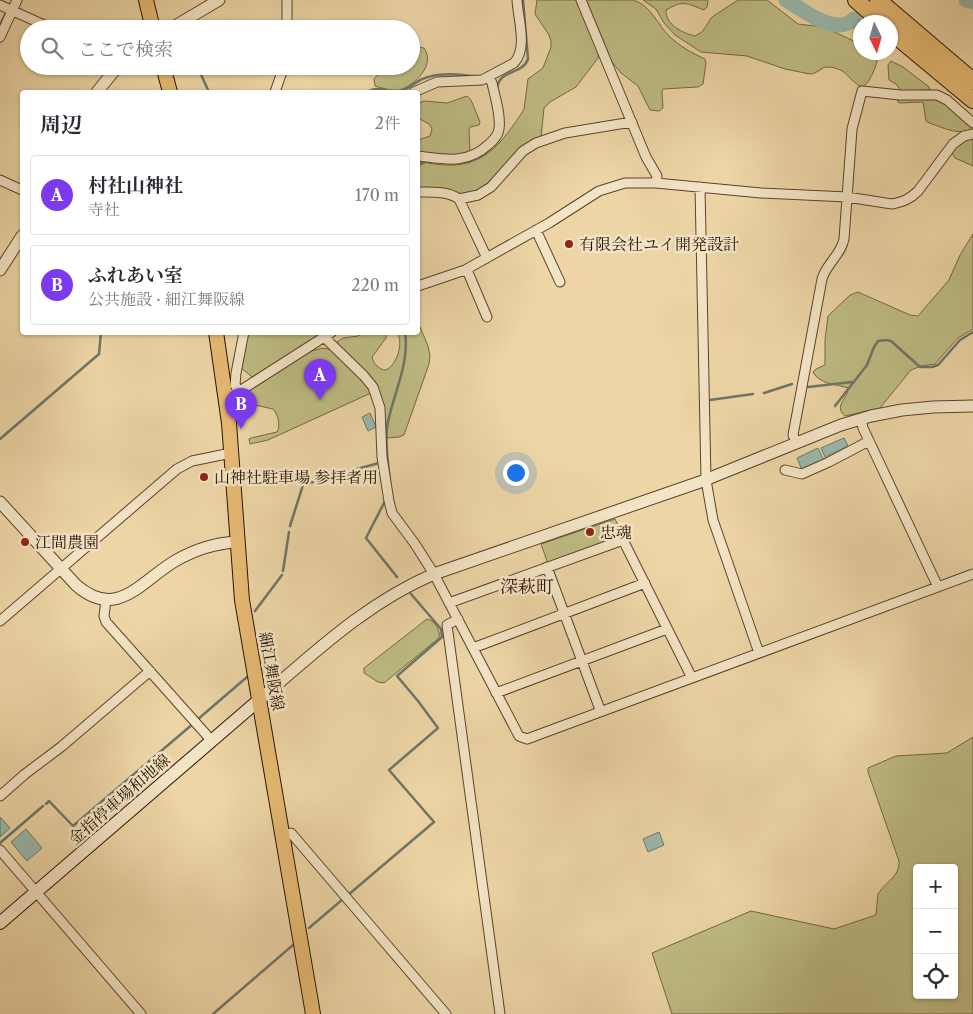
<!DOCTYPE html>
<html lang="ja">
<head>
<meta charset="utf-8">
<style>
  :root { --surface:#fff; --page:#f7f7f7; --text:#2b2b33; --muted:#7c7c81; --line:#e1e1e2; --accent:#7c3aed }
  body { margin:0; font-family:"Libre Caslon Text","Noto Serif JP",serif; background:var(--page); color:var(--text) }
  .controls { position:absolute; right:15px; bottom:15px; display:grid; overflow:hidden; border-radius:5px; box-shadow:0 1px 4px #0004 }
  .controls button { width:45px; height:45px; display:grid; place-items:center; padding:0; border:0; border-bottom:1px solid var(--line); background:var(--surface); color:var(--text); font:25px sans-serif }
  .compass { position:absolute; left:853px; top:15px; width:45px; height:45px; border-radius:50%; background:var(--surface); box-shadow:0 1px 4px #0004; rotate:175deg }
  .you { position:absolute; left:515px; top:472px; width:18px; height:18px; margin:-12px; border:4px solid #fff; border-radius:50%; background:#1a73e8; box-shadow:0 0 0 8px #1a73e833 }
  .badge { display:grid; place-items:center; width:32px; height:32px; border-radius:50%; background:var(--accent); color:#fff; font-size:16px; font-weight:700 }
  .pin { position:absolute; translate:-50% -41px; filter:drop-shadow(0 1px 2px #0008) }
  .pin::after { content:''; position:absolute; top:26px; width:18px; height:15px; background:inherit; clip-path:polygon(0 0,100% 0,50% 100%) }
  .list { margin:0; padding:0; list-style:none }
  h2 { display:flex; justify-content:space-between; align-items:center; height:65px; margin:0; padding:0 20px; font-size:21px }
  h2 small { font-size:16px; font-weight:400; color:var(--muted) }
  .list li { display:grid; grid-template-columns:32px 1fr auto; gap:15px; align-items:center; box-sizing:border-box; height:80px; margin:0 10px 10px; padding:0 10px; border:1px solid var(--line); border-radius:5px }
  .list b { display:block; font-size:19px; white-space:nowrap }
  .list p { margin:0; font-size:16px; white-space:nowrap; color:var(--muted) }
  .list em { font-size:16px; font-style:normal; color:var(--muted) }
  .icon { flex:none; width:28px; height:28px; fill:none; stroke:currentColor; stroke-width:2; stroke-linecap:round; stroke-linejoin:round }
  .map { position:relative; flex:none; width:973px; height:1014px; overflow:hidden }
  .search { position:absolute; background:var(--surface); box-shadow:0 1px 4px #0004; left:20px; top:20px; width:400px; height:55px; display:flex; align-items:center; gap:12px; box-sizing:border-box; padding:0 18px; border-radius:28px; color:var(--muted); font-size:19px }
  .panel { position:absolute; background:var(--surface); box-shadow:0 1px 4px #0004; left:20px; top:90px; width:400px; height:245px; border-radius:5px }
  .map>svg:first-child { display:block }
  .green { fill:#bebc83; stroke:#746743; fill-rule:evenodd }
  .water { fill:#9ab8ac; stroke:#6d7668 }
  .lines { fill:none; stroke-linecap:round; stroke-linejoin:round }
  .stream { stroke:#6d7668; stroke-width:2.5 }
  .river { stroke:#9ab8ac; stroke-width:15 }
  .minor-casing { stroke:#5a432c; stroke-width:11 }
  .tertiary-casing { stroke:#5a432c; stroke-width:13 }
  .secondary-casing { stroke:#291203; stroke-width:14 }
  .primary-casing { stroke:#291203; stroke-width:16 }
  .motorway-casing { stroke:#291203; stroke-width:18 }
  .minor { stroke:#f3e4c5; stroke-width:9 }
  .tertiary { stroke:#f3e4c5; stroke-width:11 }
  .secondary { stroke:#f3e4c5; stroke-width:12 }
  .primary { stroke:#e6ba73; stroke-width:14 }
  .motorway { stroke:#e6ba73; stroke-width:16 }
  .poi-dot { fill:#8f2418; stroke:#f3e4c5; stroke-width:2 }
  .labels { text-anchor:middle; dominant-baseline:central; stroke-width:5; stroke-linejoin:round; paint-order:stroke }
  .poi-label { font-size:16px; fill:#291203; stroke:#f3e4c5; text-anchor:start }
  .street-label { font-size:16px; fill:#291203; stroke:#f3e4c5 }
  .neighbourhood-label { font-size:18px; fill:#291203; stroke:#f3e4c5 }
</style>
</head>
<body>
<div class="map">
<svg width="973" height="1014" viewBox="0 0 973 1014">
  <rect width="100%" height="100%" fill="#edd5a6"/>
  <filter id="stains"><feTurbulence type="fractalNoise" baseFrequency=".004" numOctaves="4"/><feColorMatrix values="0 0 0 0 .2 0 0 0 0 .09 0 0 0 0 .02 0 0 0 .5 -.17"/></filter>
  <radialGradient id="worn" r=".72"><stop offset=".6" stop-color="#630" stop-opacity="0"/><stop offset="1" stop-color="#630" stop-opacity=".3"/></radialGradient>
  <path class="green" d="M 537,0 L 576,0 L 598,51 L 598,58 L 576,87 L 550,102 L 544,108 L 541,137 L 484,189 L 461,195 L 418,189 L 418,159 C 422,160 424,162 428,163 C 477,172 496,152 521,114 L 524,109 L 528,79 L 543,68 L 551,47 L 551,41 L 549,35 L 535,14 Z
    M 586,0 C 596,0 625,0 633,0 C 651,5 657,24 669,36 C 679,46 692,53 705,59 L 706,63 L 703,84 L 698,87 L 663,89 L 662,92 L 663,108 L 659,111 L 650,110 L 638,86 L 621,73 L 612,62 Z
    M 643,0 L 708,0 L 707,7 L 704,10 C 686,3 683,0 666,10 C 665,25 683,33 695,36 L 702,32 L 712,17 L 738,0 L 767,0 L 798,24 L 824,27 L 860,44 L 860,52 L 875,53 L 878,58 C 876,66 870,84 862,87 C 848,81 848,68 828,67 C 821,67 817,74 810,74 L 785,69 L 747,56 L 701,52 L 675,35 L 664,23 L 656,9 Z
    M 417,47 L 424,48 C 436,64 415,86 399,90 C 391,91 382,88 375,86 L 374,79 L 386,66 L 411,66 L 411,49 Z
    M 891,61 L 903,67 L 929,87 L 930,90 L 901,91 L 896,84 L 889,80 L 888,65 Z
    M 467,96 L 471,100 L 480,122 L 479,125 L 470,127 L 469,129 L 470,152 L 465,156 L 418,154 L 418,140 L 430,136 L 432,129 L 429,124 L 418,118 L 418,103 L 425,101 L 447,103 Z
    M 927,97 L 941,100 L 971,127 L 971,129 C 958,136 942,127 929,123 L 926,121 L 923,102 L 900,103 L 897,101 L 899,99 Z
    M 973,138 L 973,166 L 955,158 L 952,153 C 957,145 963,140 973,138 Z
    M 973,234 L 973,329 L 958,338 L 935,364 L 921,366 L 911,370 L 880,408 L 845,416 C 833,406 848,399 848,388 C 836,384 819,384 813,372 L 816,369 L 825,365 L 825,340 L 828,316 L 850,295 L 858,292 L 910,315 L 918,316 L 949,280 L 960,255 Z
    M 418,322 L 428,346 L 430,356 L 429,364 L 404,435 L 399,437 L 387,438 L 385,436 L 383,408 L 337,345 L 337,342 L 343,338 L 358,336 L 364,333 L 386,333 L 386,338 L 372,357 C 373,364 380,370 386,370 C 397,365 404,342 397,333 L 418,332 Z
    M 246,333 L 318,333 L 317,337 L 252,377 L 239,366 Z
    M 323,348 L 332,350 L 367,383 L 371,393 L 268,440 L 250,444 L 249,439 L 251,438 L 277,432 C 281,426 278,414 273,409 L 246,403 L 242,399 L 243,395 L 311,351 Z
    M 615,519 L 624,537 L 548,564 L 541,544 Z
    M 427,619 C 434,620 441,630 439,638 L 384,683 L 378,682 L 364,673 L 364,668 Z
    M 973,737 L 973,1014 L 672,1014 L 652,953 L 751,911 L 834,929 L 876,915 L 878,894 C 886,881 900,877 899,861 L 868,772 L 868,768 L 896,756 L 947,753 ZM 917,868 L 954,868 L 954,995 L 917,995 Z"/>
  <path class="water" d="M 370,413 L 376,427 L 368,431 L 362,417 Z
    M 844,438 L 848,446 L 825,457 L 821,448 Z
    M 818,448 L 824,460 L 802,470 L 797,458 Z
    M 0,817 L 10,828 L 0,837 Z
    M 26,829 L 42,848 L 27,861 L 11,842 Z
    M 659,832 L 664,845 L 648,852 L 643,839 Z"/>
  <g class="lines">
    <path class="stream" d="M 0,25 L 6,13
      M 130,66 L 138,68 L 148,66
      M 197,66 L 209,92
      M 497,90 C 498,68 522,76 528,59 L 523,0
      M 367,92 C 380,85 385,93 397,92 C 408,91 415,81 425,78 C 440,72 459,75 475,76
      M 455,163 C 469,163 480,158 491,148
      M 418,165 L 428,161
      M 19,233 L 22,228
      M 808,387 L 852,382
      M 764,393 L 792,384
      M 710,400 L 753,394
      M 835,406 L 867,365 L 874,347 L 878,341 L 886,340 L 891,341 L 920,367 L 932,367 L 938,365 L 960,340 L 973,332
      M 0,439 L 99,354 L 101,332
      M 328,477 L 379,463
      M 390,481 C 388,463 385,444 387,427 C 392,396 410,365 405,332
      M 385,501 L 366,538 L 397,577
      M 290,526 L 303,485 L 326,478
      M 283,571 L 289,532
      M 255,611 L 282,575
      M 197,720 L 247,677
      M 46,804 L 49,801 L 73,826 L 194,723
      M 0,843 L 43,806
      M 348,895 L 434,822 L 389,770 L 438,728 L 418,701 L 397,676 L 442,637 L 441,629 L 411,594
      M 309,928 L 343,899
      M 213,1014 L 293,945"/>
    <path class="river" d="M 786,0 C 803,10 836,37 854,19
      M 966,0 L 973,2"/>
    <g class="minor-casing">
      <path id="minor" d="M 287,0 L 287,29
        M 581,0 L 646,157 L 657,176 L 656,183
        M 0,5 L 53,29
        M 0,37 L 17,0
        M 275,92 L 284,66
        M 414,92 L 437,82 L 482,80 L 514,63 C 528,48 518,19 517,0
        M 418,156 C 444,159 466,165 488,145 C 493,141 498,136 499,129 C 501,115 495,97 492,83 L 489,77
        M 0,180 L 22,190
        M 700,187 L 706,480 L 713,520 L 759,653
        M 418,192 C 431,192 448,191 459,199 L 487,258
        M 459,199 L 478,195 L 491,187 L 523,151 L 536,143 L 565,133 L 632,122
        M 536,230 L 560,282
        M 467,270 L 487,317
        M 418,286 L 465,270 L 549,223 L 599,191 L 625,183 L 656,183 L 761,193 L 847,197 L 892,204 C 903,202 910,199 918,191 L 953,144 L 964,136 L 973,134
        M 323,332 L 325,338 L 364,376 L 373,387 L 380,408 L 382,457 L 389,501 L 392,513 L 415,544 L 434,574 L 519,736 L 527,739 L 973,574
        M 239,391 L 235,385 L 236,373 L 244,332
        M 225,395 L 235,394 L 332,332
        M 861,419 L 863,428 L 938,587
        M 796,442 L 793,435 L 822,279 C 826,264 841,255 844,239 L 852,129 L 862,91 L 900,95 L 937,95 L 947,100 L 973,123
        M 785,470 L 802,474 L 829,462 L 869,441
        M 547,567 L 599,707
        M 106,600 L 104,616 L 106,622 L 212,741
        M 449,603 L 623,540 L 690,674
        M 458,619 L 447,625 L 500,1014
        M 0,621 L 177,469 L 192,461 L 231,453
        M 473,648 L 645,583
        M 496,693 L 667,629
        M 0,796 L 25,774 L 61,747 L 150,671
        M 283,835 L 291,833 L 446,1014
        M 0,850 L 141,1014"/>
    </g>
    <g class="tertiary-casing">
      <path id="tertiary" d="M 170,29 L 219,0
        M 97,92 L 118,66
        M 0,270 L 22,236
        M 0,502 L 76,585 C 117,621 141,581 175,561 C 194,550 215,543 237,542
        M 259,700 C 314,653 366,603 434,574 L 700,482 L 841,425 L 871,416 L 902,410 L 933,407 L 973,406"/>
    </g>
    <g class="secondary-casing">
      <path id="secondary" d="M 0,923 L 259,700"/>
    </g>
    <g class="primary-casing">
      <path id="primary" d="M 146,0 L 153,29
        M 163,66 L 170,92
        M 216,332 L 229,423 L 242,600 L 313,1014"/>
    </g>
    <g class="motorway-casing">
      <path id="motorway" d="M 856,0 L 881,22
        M 878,0 L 973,81
        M 890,31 L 973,100"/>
    </g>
    <use href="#minor" class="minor"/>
    <use href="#tertiary" class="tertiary"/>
    <use href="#secondary" class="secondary"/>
    <use href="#primary" class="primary"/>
    <use href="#motorway" class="motorway"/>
  </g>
  <g class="poi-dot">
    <circle cx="569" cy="244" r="5"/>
    <circle cx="204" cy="477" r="5"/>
    <circle cx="590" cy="532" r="5"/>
    <circle cx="25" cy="542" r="5"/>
  </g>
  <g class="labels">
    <g class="poi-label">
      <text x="579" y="244">有限会社ユイ開発設計</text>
      <text x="214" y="477">山神社駐車場 参拝者用</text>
      <text x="600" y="532">忠魂</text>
      <text x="35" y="542">江間農園</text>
    </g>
    <g class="street-label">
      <text transform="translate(272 671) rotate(80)">細江舞阪線</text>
      <text transform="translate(119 799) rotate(-41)">金指停車場和地線</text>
    </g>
    <g class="neighbourhood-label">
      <text x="527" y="587">深萩町</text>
    </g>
  </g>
  <rect width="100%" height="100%" filter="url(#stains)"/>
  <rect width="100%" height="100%" fill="url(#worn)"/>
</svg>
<div class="controls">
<button>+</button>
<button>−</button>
<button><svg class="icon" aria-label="locate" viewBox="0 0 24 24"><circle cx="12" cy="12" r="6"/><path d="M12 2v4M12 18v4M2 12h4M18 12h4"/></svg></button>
</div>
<svg class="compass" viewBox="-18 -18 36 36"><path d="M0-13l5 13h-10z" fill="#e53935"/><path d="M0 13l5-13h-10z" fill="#7c7c81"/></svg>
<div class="you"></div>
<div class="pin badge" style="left:320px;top:400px">A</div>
<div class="pin badge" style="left:241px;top:429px">B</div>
<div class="search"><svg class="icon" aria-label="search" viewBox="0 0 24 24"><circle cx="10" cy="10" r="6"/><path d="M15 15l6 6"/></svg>ここで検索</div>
<section class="panel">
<h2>周辺<small>2件</small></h2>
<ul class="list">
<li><span class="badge">A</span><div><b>村社山神社</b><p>寺社</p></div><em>170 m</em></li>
<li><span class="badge">B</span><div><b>ふれあい室</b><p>公共施設 · 細江舞阪線</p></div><em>220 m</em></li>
</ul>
</section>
</div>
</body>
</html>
